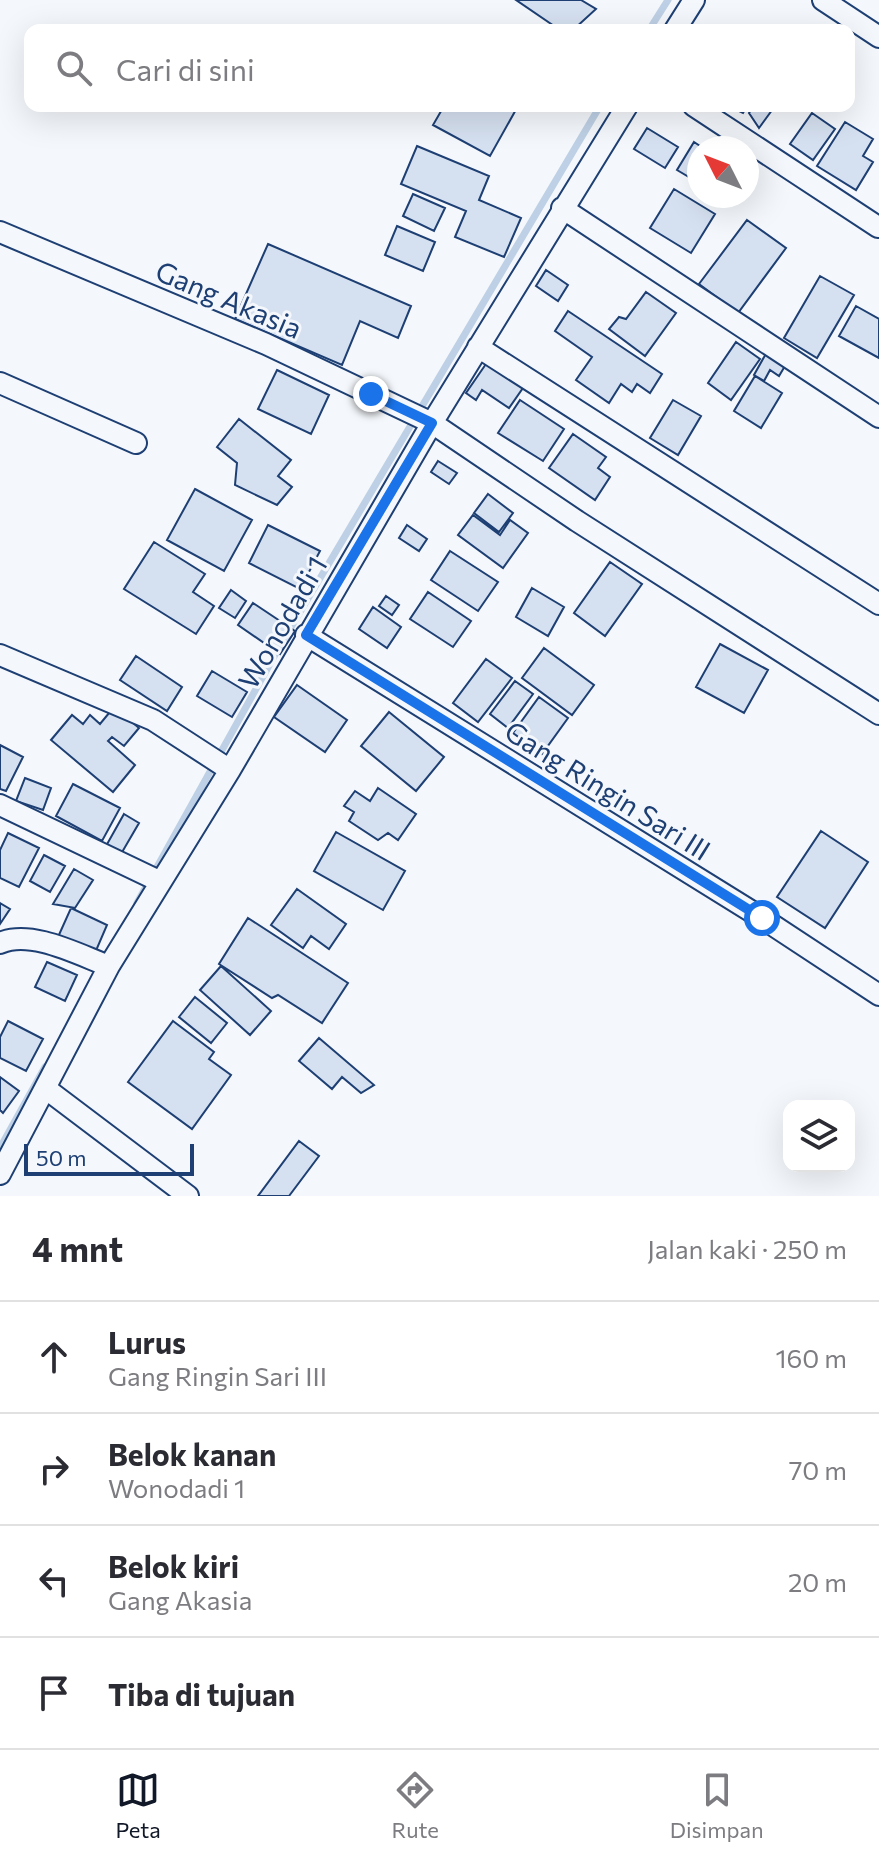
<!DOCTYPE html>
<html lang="id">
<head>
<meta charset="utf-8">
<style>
  :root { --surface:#fff; --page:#f7f7f7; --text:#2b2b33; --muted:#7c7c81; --line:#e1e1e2; --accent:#111827 }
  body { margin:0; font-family:Commissioner,sans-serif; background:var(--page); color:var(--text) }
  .controls { position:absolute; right:24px; bottom:24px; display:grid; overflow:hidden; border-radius:16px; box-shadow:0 8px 32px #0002 }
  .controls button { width:72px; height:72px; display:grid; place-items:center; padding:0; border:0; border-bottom:2px solid var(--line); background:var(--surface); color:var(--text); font:40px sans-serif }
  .compass { position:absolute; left:687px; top:136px; width:72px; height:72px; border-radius:50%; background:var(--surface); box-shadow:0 8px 32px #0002; rotate:312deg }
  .scale { position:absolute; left:24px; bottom:20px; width:170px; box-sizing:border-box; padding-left:8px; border:4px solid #1d3f73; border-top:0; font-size:22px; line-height:28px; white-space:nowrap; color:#1d3f73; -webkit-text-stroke:6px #f4f7fb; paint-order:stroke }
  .stop { position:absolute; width:24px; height:24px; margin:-18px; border:6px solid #1a73e8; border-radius:50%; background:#fff }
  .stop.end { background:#1a73e8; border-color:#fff; box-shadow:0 2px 8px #0008 }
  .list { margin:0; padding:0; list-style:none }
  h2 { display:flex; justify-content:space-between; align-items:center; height:104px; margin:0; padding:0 32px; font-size:34px }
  h2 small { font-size:26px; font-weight:400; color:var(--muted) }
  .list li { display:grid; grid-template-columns:52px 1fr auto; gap:24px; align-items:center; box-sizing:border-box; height:112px; padding:0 32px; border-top:2px solid var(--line) }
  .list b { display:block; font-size:30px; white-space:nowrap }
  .list p { margin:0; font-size:26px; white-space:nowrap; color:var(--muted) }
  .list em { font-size:26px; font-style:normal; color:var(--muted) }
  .icon { flex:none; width:44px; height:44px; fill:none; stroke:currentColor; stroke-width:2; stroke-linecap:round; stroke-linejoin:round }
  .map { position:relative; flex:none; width:879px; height:1196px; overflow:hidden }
  .search { position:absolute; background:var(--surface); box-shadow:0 8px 32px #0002; left:24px; right:24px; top:24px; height:88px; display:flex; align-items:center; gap:20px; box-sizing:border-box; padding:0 28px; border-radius:16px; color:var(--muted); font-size:30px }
  .sheet { height:552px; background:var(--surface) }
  nav { display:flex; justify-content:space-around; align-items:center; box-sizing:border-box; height:112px; border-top:2px solid var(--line); background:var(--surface); font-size:22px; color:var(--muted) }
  nav a { display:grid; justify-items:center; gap:4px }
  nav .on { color:var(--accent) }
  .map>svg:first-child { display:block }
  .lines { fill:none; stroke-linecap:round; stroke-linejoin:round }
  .stream { stroke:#bed0e5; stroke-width:7 }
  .building { fill:#d5e0f0; stroke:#1d3f73; stroke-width:2 }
  .street-casing { stroke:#1d3f73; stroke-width:24 }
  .street { stroke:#f4f7fb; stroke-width:20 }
  .route { stroke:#1a73e8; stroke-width:10 }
  .labels { text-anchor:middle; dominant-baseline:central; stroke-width:6; stroke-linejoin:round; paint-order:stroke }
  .street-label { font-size:28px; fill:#1d3f73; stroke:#f4f7fb }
</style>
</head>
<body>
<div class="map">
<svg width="879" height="1196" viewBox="0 0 879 1196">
  <rect width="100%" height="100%" fill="#f4f7fb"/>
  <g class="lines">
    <path class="stream" d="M 649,30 L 668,0
      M 287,634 L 600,106
      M 137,903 L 281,644
      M 0,1148 L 45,1067"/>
  </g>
  <path class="building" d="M 516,0 L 581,0 L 596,9 L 573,30 L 560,30 Z
    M 444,106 L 518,106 L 490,156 L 433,125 Z
    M 729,106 L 747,106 L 743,113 Z
    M 754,106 L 775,106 L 759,128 L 749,113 Z
    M 812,113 L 835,129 L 813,160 L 790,144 Z
    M 845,122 L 873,139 L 863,156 L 873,162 L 856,190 L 817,166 Z
    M 647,128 L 678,147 L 665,168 L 634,149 Z
    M 694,142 L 703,148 L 699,148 L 699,183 L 677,170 Z
    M 417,146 L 489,176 L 479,200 L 521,218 L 504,257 L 455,237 L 466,211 L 401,184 Z
    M 674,189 L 715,214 L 691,253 L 650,228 Z
    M 413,194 L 445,208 L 434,231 L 403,216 Z
    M 747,220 L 786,248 L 738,313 L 699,284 Z
    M 397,226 L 435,242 L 423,271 L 385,255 Z
    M 268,244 L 411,306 L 398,338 L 360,321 L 342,365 L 235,319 Z
    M 546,270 L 568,285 L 558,301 L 536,286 Z
    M 820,276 L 854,295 L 817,358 L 784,338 Z
    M 646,292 L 676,313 L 645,356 L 609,329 L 619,317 L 626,319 Z
    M 856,306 L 879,319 L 879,358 L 839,336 Z
    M 568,311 L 662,374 L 650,393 L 637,384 L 632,392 L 621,384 L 609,403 L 576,380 L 592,357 L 555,331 Z
    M 736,342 L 760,359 L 731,400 L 708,383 Z
    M 768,350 L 788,361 L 779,376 L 770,370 L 764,381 L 754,375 Z
    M 488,361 L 525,385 L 509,408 L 482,390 L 476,400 L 466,393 Z
    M 277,370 L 329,395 L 311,434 L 258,409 Z
    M 755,376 L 782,393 L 761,428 L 734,411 Z
    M 520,400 L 564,429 L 543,461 L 498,433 Z
    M 673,400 L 701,416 L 678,455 L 650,438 Z
    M 239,419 L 291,460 L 278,476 L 292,487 L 277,505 L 235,485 L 237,463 L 217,447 Z
    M 573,434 L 606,457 L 598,468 L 610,477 L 595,500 L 549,468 Z
    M 438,461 L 457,473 L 449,484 L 431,472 Z
    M 195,489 L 252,520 L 224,571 L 167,540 Z
    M 488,494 L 513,513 L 499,532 L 474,513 Z
    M 473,515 L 500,535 L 510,520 L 528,533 L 503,568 L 458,535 Z
    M 268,525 L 320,551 L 300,589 L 249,563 Z
    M 407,525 L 427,539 L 419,551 L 399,538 Z
    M 154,542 L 205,574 L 193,592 L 214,606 L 196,634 L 124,589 Z
    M 450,551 L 498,582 L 478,611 L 431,580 Z
    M 610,562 L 642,584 L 605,636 L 574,613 Z
    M 532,588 L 564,607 L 548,636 L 516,617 Z
    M 231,590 L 246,601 L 235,618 L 219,608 Z
    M 428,592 L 471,621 L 453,647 L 410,619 Z
    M 386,596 L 399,605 L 392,615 L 379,606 Z
    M 253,603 L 295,631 L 280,654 L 238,625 Z
    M 373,607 L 401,627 L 387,648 L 359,629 Z
    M 720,644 L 768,670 L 744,713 L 696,687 Z
    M 544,648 L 594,685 L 572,715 L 522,678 Z
    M 136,656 L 182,687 L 167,711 L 120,680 Z
    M 486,659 L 512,678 L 478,722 L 453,703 Z
    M 212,671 L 247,692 L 232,717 L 197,696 Z
    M 515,681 L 533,694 L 508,728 L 490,714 Z
    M 297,685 L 347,720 L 325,752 L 274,717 Z
    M 539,697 L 568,718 L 542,754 L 513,733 Z
    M 114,707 L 139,728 L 124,746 L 112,737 L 108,741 L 135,765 L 113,792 L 51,740 L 72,715 L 83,724 L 90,715 L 100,724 Z
    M 389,712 L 444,757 L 416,791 L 361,746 Z
    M 0,745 L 23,757 L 6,791 L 0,789 Z
    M 25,778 L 51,788 L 43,810 L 16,801 Z
    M 73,784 L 120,808 L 102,841 L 56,816 Z
    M 378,788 L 416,814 L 398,840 L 388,833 L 378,840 L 349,821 L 354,812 L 344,806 L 355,791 L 370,801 Z
    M 124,814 L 139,823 L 121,854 L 106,846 Z
    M 821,831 L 868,862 L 825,928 L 777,897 Z
    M 336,832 L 405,871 L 383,910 L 314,871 Z
    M 8,833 L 39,848 L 19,887 L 0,878 L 0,850 Z
    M 44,855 L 65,866 L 50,892 L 30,881 Z
    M 74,869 L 93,880 L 75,908 L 53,904 Z
    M 297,889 L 346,924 L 329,949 L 311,936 L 303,948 L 271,925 Z
    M 0,903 L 10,909 L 0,924 Z
    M 71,908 L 107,925 L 95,953 L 58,937 Z
    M 248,918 L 348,983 L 322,1023 L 278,995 L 272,998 L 219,964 Z
    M 47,962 L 77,975 L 65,1001 L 35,987 Z
    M 221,966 L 271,1011 L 250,1035 L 200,990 Z
    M 195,997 L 227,1023 L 211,1043 L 179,1017 Z
    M 8,1021 L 43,1039 L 26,1071 L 0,1058 L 0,1037 Z
    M 173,1021 L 214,1052 L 209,1059 L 231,1075 L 192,1129 L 128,1082 Z
    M 319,1038 L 374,1085 L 361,1093 L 342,1077 L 332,1089 L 299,1061 Z
    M 0,1077 L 19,1091 L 3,1113 L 0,1110 Z
    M 299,1141 L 319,1156 L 289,1196 L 258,1196 Z"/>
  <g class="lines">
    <g class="street-casing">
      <path id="street" d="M 823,0 L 879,37
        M 675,30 L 694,0
        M 694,106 L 878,227
        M 562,208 L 879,417
        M 0,232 L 266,344 L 432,423 L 577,521 L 879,714
        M 478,347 L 879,604
        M 0,383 L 136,443
        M 306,635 L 762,918 L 879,995
        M 0,655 L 153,720 L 230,770
        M 0,805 L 159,881
        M 0,943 C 31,929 79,955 109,966
        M 45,1088 L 188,1196
        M 0,1174 L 109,966 L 230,770 L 432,423 L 627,106"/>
    </g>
    <use href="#street" class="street"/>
  </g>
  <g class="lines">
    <path class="route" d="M 371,394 L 432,423 L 306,635 L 762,918"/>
  </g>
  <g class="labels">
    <g class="street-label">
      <text transform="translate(229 299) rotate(23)">Gang Akasia</text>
      <text transform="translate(282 622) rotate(-60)">Wonodadi 1</text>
      <text transform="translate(608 790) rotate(32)">Gang Ringin Sari III</text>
    </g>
  </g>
</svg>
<div class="controls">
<button><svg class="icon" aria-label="layers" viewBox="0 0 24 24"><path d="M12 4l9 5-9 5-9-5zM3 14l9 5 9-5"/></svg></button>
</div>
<svg class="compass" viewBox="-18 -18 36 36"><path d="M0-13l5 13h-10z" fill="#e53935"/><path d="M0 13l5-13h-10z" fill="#7c7c81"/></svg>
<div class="scale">50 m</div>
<div class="stop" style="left:762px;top:918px"></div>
<div class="stop end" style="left:371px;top:394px"></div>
<div class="search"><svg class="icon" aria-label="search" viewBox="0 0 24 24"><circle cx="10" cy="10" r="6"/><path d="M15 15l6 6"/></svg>Cari di sini</div>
</div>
<section class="sheet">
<h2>4 mnt<small>Jalan kaki · 250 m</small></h2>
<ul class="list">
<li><svg class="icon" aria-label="ahead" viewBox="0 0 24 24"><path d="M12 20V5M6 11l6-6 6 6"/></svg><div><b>Lurus</b><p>Gang Ringin Sari III</p></div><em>160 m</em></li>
<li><svg class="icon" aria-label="right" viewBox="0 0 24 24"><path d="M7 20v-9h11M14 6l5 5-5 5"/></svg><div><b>Belok kanan</b><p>Wonodadi 1</p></div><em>70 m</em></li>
<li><svg class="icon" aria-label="left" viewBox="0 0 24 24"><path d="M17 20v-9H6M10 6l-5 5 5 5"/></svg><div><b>Belok kiri</b><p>Gang Akasia</p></div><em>20 m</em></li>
<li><svg class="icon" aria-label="arrive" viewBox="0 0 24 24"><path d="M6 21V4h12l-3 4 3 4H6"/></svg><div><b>Tiba di tujuan</b></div></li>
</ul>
</section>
<nav>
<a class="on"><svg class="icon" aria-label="map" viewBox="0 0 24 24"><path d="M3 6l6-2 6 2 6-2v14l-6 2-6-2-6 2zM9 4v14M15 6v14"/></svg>Peta</a>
<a><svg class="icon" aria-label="directions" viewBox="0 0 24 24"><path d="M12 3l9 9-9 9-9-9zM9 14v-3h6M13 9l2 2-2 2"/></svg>Rute</a>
<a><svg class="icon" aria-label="saved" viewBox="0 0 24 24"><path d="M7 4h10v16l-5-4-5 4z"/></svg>Disimpan</a>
</nav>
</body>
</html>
